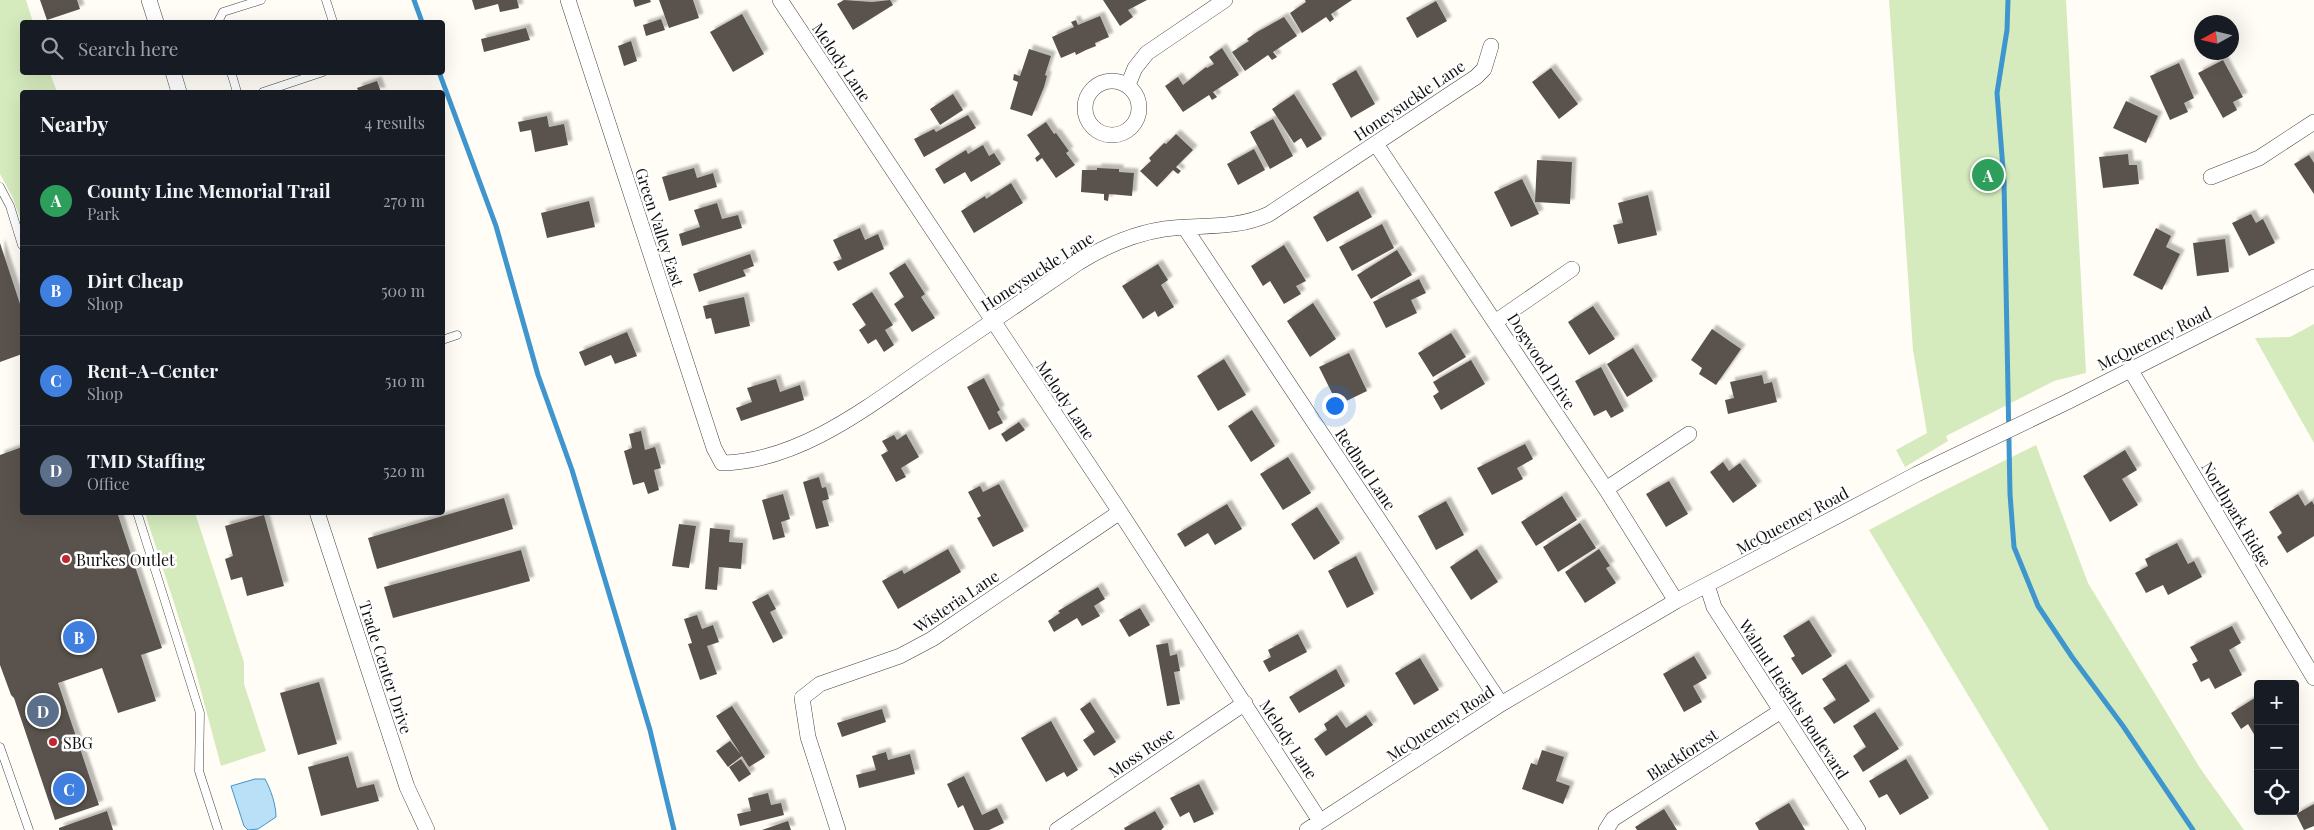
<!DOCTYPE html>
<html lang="en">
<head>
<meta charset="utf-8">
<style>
  :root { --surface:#171b24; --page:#242831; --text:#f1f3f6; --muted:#9ea1a6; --line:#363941; --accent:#7c3aed }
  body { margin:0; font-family:"Playfair Display",serif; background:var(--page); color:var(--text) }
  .controls { position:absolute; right:15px; bottom:15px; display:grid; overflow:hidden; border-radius:5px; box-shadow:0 5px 20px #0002 }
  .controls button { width:45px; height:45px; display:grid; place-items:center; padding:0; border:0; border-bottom:1px solid var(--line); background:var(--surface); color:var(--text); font:25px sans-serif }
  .compass { position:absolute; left:2194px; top:15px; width:45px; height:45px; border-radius:50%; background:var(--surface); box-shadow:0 5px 20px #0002; rotate:262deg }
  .you { position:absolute; left:1334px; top:405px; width:18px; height:18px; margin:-12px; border:4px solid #fff; border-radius:50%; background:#1a73e8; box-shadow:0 0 0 8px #1a73e833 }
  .badge { display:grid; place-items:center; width:32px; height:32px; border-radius:50%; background:var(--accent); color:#fff; font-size:16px; font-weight:700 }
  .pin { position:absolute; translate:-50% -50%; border:2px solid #fff; box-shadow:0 1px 5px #0006 }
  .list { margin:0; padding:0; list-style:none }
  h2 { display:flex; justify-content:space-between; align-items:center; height:65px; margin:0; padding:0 20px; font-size:21px }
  h2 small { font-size:16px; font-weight:400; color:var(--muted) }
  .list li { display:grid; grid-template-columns:32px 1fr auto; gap:15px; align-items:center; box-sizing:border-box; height:90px; padding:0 20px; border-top:1px solid var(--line) }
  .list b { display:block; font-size:19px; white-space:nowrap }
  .list p { margin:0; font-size:16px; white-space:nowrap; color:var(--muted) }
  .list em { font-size:16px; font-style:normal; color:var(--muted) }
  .icon { flex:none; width:28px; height:28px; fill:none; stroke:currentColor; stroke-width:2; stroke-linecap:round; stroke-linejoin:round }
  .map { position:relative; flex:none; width:2314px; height:830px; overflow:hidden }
  .search { position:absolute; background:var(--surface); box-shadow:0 5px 20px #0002; left:20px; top:20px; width:425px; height:55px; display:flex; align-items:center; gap:12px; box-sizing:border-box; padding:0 18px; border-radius:5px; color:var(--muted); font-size:19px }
  .panel { position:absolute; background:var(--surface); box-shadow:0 5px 20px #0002; left:20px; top:90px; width:425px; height:425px; border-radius:5px }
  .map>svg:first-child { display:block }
  .green { fill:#d5ebbd }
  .water { fill:#b9e0f7; stroke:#3f96cf }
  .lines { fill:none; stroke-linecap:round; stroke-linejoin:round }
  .stream { stroke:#3f96cf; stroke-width:5 }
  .building { fill:#5a524d; filter:url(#shadow) }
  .lane-casing { stroke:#444; stroke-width:9 }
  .street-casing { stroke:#444; stroke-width:16 }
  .lane { stroke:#fff; stroke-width:8 }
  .street { stroke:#fff; stroke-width:15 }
  .poi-dot { fill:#c4262e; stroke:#fff; stroke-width:2 }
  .labels { text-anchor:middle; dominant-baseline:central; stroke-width:5; stroke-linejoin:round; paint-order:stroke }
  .street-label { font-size:16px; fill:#111; stroke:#fff }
  .poi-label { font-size:16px; fill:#111; stroke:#fff; text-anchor:start }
</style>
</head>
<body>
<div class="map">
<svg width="2314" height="830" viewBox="0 0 2314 830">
  <defs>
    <filter id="shadow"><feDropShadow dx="4.5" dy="-4.5" stdDeviation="1" flood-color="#0004"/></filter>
  </defs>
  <rect width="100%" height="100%" fill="#fffdf5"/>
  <path class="green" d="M 0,0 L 26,0 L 33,22 L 22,22 L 22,72 L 50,73 L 57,92 L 22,92 L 22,223 L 12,196 L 0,174 Z
    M 1889,0 L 2066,0 L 2086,373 L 2054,381 L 1946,436 L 1948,441 L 1905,467 L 1896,450 L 1927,433 L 1913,350 Z
    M 2314,324 L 2314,443 L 2255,338 L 2290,337 Z
    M 2036,445 L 2088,583 L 2200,768 L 2244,830 L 2049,830 L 1869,530 L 1939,493 Z
    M 145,513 L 195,513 L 244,662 L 244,684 L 266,751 L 221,766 L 194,665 Z"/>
  <path class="water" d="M 255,779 L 265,779 C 271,790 276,805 276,817 L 258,829 L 248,830 L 244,826 L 231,786 Z"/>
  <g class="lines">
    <path class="stream" d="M 414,0 L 422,22
      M 2008,0 L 2007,30 L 1997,93 L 2004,181 L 2010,494 L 2014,547 L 2038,606 L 2072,657 L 2123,726 L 2193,830
      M 439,72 L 496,226 L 538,375 L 572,470 L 650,730 L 674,830"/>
  </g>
  <path class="building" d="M 40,0 L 77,0 L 80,9 L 47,20 Z
    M 472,0 L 517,0 L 519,8 L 500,12 L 498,4 L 475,10 Z
    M 633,0 L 650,0 L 651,2 L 635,7 Z
    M 659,0 L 693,0 L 699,18 L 669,28 Z
    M 844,0 L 872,2 L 890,0 L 893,5 L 853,30 L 837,4 Z
    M 1103,0 L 1147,0 L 1128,10 L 1133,17 L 1120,26 Z
    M 1305,0 L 1352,0 L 1331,14 L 1334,19 L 1330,22 L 1326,17 L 1302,33 L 1290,13 L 1306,2 Z
    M 1436,1 L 1447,21 L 1417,38 L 1406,18 Z
    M 742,14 L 764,54 L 733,72 L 710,32 Z
    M 1100,16 L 1109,37 L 1095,43 L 1096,46 L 1086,50 L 1076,55 L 1075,52 L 1061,58 L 1052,37 L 1074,27 L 1071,22 L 1076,20 L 1078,25 Z
    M 1284,17 L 1297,36 L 1273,52 L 1277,57 L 1272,60 L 1268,55 L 1245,71 L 1232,52 L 1249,41 L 1247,39 L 1257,32 Z
    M 661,19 L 665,30 L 646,36 L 643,25 Z
    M 526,28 L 530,40 L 484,52 L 481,39 Z
    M 631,41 L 637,61 L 624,66 L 618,46 Z
    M 1222,48 L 1239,75 L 1213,92 L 1217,97 L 1212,100 L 1209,95 L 1183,112 L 1165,86 L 1178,77 L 1183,85 L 1206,67 L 1207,68 L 1214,64 L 1209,57 Z
    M 1029,49 L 1051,56 L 1045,75 L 1047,76 L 1044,87 L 1032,116 L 1010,109 L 1018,82 L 1013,80 L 1014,74 L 1020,76 Z
    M 2223,60 L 2243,97 L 2233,102 L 2237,110 L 2223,118 L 2198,73 Z
    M 2179,63 L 2194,98 L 2184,103 L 2188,112 L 2170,120 L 2150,76 Z
    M 1551,68 L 1578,104 L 1559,119 L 1532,82 Z
    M 1356,70 L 1375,104 L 1351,118 L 1332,84 Z
    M 377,81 L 381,92 L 359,92 L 357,88 Z
    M 953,94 L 963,110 L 940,125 L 930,109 Z
    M 1294,94 L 1322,139 L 1307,148 L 1301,138 L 1294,143 L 1272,109 Z
    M 2126,101 L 2158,116 L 2146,143 L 2113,128 Z
    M 968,115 L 976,128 L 924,157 L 914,139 L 934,129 L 936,132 Z
    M 547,116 L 549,127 L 564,124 L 568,145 L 535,152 L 531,130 L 520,132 L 518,122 Z
    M 1273,119 L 1293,156 L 1270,169 L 1250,132 Z
    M 1046,122 L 1054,134 L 1056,133 L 1069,151 L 1066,153 L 1075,165 L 1056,178 L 1042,158 L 1037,162 L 1035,158 L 1040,154 L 1027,135 Z
    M 1176,134 L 1193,150 L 1176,167 L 1181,171 L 1178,174 L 1173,170 L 1157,187 L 1140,171 L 1151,161 L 1149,158 L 1164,143 L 1166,144 Z
    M 983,145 L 989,156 L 994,153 L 1001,164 L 971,182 L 965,172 L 944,184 L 935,169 L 966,150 L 968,154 Z
    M 1254,149 L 1265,170 L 1238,185 L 1227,164 Z
    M 2128,154 L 2129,165 L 2137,165 L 2139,184 L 2103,188 L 2099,157 Z
    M 2309,155 L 2314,163 L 2314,194 L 2294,164 Z
    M 1537,160 L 1572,162 L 1570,204 L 1535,202 Z
    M 694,168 L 697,178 L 713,173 L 717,187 L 669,201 L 662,177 Z
    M 1097,168 L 1119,169 L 1119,172 L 1134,173 L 1132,196 L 1109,194 L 1108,201 L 1104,200 L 1104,194 L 1081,192 L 1082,170 L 1097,170 Z
    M 1522,179 L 1539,214 L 1511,227 L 1494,192 Z
    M 1011,183 L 1023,203 L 974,233 L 961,211 L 985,196 L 986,199 Z
    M 1358,191 L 1372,217 L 1327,242 L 1313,217 Z
    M 1648,195 L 1657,235 L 1618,244 L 1613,225 L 1623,223 L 1618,203 Z
    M 589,201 L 595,227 L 547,238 L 541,213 Z
    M 717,203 L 722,219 L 738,215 L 742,228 L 682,246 L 679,234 L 700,227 L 694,210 Z
    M 2251,214 L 2256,223 L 2263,219 L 2275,243 L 2249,256 L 2232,223 Z
    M 1382,224 L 1394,248 L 1352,271 L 1339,247 Z
    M 860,228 L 865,240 L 878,234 L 884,249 L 838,271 L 833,262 L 842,259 L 833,240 Z
    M 2156,228 L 2171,236 L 2166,247 L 2180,254 L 2162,290 L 2133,275 Z
    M 2225,239 L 2229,272 L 2197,276 L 2193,243 Z
    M 0,243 L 22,310 L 22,354 L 0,362 Z
    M 1284,245 L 1306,281 L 1296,286 L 1301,294 L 1284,304 L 1270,281 L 1263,286 L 1251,266 Z
    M 1397,250 L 1412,275 L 1371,299 L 1357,275 Z
    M 750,254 L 754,266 L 743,270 L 746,276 L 699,292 L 693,274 Z
    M 905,263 L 925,294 L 921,297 L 935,318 L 912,332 L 894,304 L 904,297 L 889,273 Z
    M 1158,264 L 1168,280 L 1161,285 L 1174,307 L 1158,317 L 1155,311 L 1143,319 L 1122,286 Z
    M 1419,279 L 1426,293 L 1411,300 L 1417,313 L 1386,328 L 1373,302 Z
    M 872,292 L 893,325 L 885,330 L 894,345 L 884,352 L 876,339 L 868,344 L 859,330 L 866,325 L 852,304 Z
    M 744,297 L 750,326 L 715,334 L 711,318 L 706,319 L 703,306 Z
    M 1313,303 L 1336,339 L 1310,357 L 1287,321 Z
    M 1593,306 L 1615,339 L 1589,355 L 1568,322 Z
    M 1712,329 L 1741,349 L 1716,385 L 1699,374 L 1702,368 L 1691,360 Z
    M 627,332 L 637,356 L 615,364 L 611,355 L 585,366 L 579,352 Z
    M 1451,333 L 1466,357 L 1433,377 L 1418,353 Z
    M 1633,348 L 1653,381 L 1627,397 L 1607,364 Z
    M 1349,353 L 1367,391 L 1338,405 L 1319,367 Z
    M 1224,359 L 1246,395 L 1218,411 L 1197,376 Z
    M 1471,360 L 1485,384 L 1441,410 L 1433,396 L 1439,392 L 1433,382 Z
    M 1601,367 L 1624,411 L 1611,418 L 1606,410 L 1594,416 L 1575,381 Z
    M 1762,375 L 1764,384 L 1772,382 L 1777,402 L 1728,414 L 1725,400 L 1734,398 L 1730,382 Z
    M 984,378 L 1000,410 L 997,412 L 1003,423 L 989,430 L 967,387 Z
    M 776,379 L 780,392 L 800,385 L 804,400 L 741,421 L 736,408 L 752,402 L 747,388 Z
    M 1252,410 L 1275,446 L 1251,462 L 1228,426 Z
    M 1019,422 L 1025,430 L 1006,442 L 1001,434 Z
    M 641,431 L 645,450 L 655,447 L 661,468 L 654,470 L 659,490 L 648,494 L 644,482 L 633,485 L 624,451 L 632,448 L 629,434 Z
    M 906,434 L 919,457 L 901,468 L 906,477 L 896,482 L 881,455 L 888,451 L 882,441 L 894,435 L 897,440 Z
    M 1525,444 L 1533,459 L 1517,468 L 1523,479 L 1492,495 L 1477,468 Z
    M 22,447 L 22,512 L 117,512 L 162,648 L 141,655 L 156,701 L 118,713 L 102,668 L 58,683 L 99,805 L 55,820 L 14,698 L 11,695 L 0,665 L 0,455 Z
    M 2125,450 L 2137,470 L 2122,479 L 2138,505 L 2110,522 L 2083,476 Z
    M 1288,457 L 1311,493 L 1283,510 L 1260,474 Z
    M 1723,462 L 1729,471 L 1740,463 L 1757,486 L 1733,503 L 1710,472 Z
    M 819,477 L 822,488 L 826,487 L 829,499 L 822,501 L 829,526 L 816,529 L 803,482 Z
    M 1669,481 L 1688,514 L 1666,527 L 1646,494 Z
    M 999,484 L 1024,531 L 993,547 L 977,518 L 981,516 L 968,492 L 980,486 L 983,492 Z
    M 783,494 L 790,519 L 781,522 L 785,537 L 773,540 L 762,500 Z
    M 2298,494 L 2305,506 L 2312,501 L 2314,505 L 2314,536 L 2287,553 L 2277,537 L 2282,533 L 2269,512 Z
    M 1562,496 L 1577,520 L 1536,546 L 1521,522 Z
    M 504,498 L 513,529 L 377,569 L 368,538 Z
    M 1446,501 L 1464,535 L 1436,550 L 1418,516 Z
    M 1227,504 L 1242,529 L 1215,545 L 1208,533 L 1185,547 L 1177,534 Z
    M 1317,507 L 1340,543 L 1314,560 L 1291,524 Z
    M 264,515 L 284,586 L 247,596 L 242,577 L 231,580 L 225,559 L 233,556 L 225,526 Z
    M 1580,523 L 1596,548 L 1558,572 L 1543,547 Z
    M 679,524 L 696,526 L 689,568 L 672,566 Z
    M 710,528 L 730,530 L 729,542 L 743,543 L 741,569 L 719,567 L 717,590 L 705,589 Z
    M 2177,543 L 2188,564 L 2194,561 L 2202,577 L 2168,595 L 2163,585 L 2146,593 L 2135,573 L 2148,566 L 2145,559 Z
    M 948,549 L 961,572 L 898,609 L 882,581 L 902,570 L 904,574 Z
    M 1477,549 L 1498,582 L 1471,600 L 1450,567 Z
    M 1599,549 L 1610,566 L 1606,568 L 1616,583 L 1585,603 L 1565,572 Z
    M 521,550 L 530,581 L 393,618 L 384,587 Z
    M 1356,556 L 1374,594 L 1347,608 L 1328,571 Z
    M 1098,587 L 1105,599 L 1094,606 L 1100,616 L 1082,626 L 1077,618 L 1054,632 L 1048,621 L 1060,613 L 1058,611 Z
    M 768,594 L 776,609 L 770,612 L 783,638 L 773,643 L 752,602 Z
    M 1140,608 L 1150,625 L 1129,637 L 1119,620 Z
    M 697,615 L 702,629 L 713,625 L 719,642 L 707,646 L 717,674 L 700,680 L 688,644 L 692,643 L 684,619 Z
    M 1809,620 L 1832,656 L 1802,675 L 1791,658 L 1795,656 L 1783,636 Z
    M 2232,626 L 2241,643 L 2229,650 L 2242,675 L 2215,689 L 2209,678 L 2201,682 L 2192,664 L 2198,661 L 2190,647 Z
    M 1298,634 L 1307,652 L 1269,672 L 1263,661 L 1271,657 L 1268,650 Z
    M 1168,643 L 1170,656 L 1177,654 L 1180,671 L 1174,672 L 1180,704 L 1167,706 L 1156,645 Z
    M 1694,656 L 1707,678 L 1693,686 L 1702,702 L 1684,712 L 1663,674 Z
    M 1420,658 L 1439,690 L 1414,705 L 1395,673 Z
    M 1846,664 L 1870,701 L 1834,724 L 1823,708 L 1836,700 L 1822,679 Z
    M 1336,669 L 1345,686 L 1299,713 L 1289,697 Z
    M 319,682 L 337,744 L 298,755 L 280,693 Z
    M 2258,696 L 2258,741 L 2248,724 L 2241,729 L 2231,713 Z
    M 1090,702 L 1116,742 L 1094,756 L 1083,740 L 1095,732 L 1080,709 Z
    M 732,706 L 765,757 L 749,767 L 716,716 Z
    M 882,709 L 886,722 L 842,737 L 837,723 Z
    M 1875,712 L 1899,749 L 1863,772 L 1853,756 L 1866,747 L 1853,726 Z
    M 1337,715 L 1346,728 L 1366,715 L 1373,725 L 1326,756 L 1314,739 L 1327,730 L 1324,724 Z
    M 1051,721 L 1078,770 L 1067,777 L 1064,772 L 1046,782 L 1021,738 Z
    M 730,741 L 742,756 L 728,767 L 716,751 Z
    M 1542,750 L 1564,757 L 1556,781 L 1570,786 L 1563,804 L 1522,789 L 1531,763 L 1537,765 Z
    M 886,752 L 888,760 L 910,754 L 915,774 L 859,788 L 856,775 L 876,770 L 872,756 Z
    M 348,756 L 357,788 L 374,784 L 379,801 L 321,816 L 308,767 Z
    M 741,759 L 751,774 L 739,782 L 729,767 Z
    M 1906,759 L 1929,798 L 1900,815 L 1887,794 L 1879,798 L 1869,781 Z
    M 964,776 L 982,815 L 997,808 L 1004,823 L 989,830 L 974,830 L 963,805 L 958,808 L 947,784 Z
    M 1199,784 L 1214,814 L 1194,823 L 1189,812 L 1180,817 L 1170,798 Z
    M 768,793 L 771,805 L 781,803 L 784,815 L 740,826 L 737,814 L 751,811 L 748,798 Z
    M 1789,803 L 1805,830 L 1759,830 L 1755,823 Z
    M 2314,804 L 2314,826 L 2304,830 L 2296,814 Z
    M 1664,809 L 1677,830 L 1637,830 L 1635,827 Z
    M 107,811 L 113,830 L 59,830 L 59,828 Z
    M 1155,811 L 1164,827 L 1161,830 L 1125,830 L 1124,828 Z
    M 788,821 L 791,830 L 762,830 Z"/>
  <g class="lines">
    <g class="lane-casing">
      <path id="lane" d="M 326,0 L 333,22
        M 218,22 L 223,12 L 261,0
        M 231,72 L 237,92
        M 263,92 L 323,72
        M 0,187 L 10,206 L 22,245
        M 442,340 L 457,335
        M 137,512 L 200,713 L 199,771 L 218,830
        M 0,747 L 29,830"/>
    </g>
    <g class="street-casing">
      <path id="street" d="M 149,0 L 156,22
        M 568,0 L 714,448 L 722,463 C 803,461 874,402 937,359 C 984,327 1031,295 1078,263 C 1105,246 1132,234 1164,229 C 1200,224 1235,230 1269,214 L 1476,77 L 1484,69 L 1491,46
        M 780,0 L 1120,512 L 1320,821
        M 173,72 L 179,92
        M1085 108a27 27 0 1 1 54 0a27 27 0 1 1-54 0Z
        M 1128,85 L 1135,68 L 1147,53 L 1225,0
        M 1376,144 L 1606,489 L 1676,601
        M 2211,177 L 2259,158 L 2314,122
        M 1185,228 L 1501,704
        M 1495,322 L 1572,269
        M 2130,369 L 2314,678
        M 1606,489 L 1689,434
        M 317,512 L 407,787 L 427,830
        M 1707,585 L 1714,607 L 1858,830
        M 838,830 L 808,737 L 802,698 L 820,684 L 900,656 L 932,639 L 1120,512
        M 1057,830 L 1245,703
        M 1307,830 L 1501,704 L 1676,601 L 1917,474 L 2069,401 L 2314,277
        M 1606,830 L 1613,819 L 1781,711"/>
    </g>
    <use href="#lane" class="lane"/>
    <use href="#street" class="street"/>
  </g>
  <g class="poi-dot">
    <circle cx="66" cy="559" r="5"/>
    <circle cx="53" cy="742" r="5"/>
  </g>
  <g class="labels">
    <g class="street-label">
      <text transform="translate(842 62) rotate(56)">Melody Lane</text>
      <text transform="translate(1409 100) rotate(-34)">Honeysuckle Lane</text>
      <text transform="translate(660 227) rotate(72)">Green Valley East</text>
      <text transform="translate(1037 271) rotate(-33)">Honeysuckle Lane</text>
      <text transform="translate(2154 338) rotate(-26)">McQueeney Road</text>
      <text transform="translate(1542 361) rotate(57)">Dogwood Drive</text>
      <text transform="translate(1066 400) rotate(56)">Melody Lane</text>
      <text transform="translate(1366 469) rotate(56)">Redbud Lane</text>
      <text transform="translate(2237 514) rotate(59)">Northpark Ridge</text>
      <text transform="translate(1792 520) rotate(-28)">McQueeney Road</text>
      <text transform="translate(956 601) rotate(-34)">Wisteria Lane</text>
      <text transform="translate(386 667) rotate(72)">Trade Center Drive</text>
      <text transform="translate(1794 699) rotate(57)">Walnut Heights Boulevard</text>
      <text transform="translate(1440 723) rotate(-33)">McQueeney Road</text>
      <text transform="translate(1289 739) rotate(57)">Melody Lane</text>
      <text transform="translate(1141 752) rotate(-34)">Moss Rose</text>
      <text transform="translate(1682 754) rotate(-33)">Blackforest</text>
    </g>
    <g class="poi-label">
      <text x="76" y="559">Burkes Outlet</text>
      <text x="63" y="742">SBG</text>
    </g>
  </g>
</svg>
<div class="controls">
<button>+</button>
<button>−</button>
<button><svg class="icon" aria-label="locate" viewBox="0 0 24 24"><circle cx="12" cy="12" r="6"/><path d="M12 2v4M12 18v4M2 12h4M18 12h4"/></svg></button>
</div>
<svg class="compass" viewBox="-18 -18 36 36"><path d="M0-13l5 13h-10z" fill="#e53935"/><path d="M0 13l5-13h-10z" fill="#9ea1a6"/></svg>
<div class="you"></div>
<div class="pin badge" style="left:1988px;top:175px;background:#2e9e5b">A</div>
<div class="pin badge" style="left:79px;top:637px;background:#3f7fe0">B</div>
<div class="pin badge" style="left:69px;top:789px;background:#3f7fe0">C</div>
<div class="pin badge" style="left:43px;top:711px;background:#5c6f8a">D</div>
<div class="search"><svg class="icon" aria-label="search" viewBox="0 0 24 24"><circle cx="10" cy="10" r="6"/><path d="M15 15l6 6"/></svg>Search here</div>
<section class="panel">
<h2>Nearby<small>4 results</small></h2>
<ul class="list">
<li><span class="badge" style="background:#2e9e5b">A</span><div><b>County Line Memorial Trail</b><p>Park</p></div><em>270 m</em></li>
<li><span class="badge" style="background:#3f7fe0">B</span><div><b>Dirt Cheap</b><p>Shop</p></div><em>500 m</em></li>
<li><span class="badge" style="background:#3f7fe0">C</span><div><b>Rent-A-Center</b><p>Shop</p></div><em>510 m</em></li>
<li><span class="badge" style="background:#5c6f8a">D</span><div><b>TMD Staffing</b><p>Office</p></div><em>520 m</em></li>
</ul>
</section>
</div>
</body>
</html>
